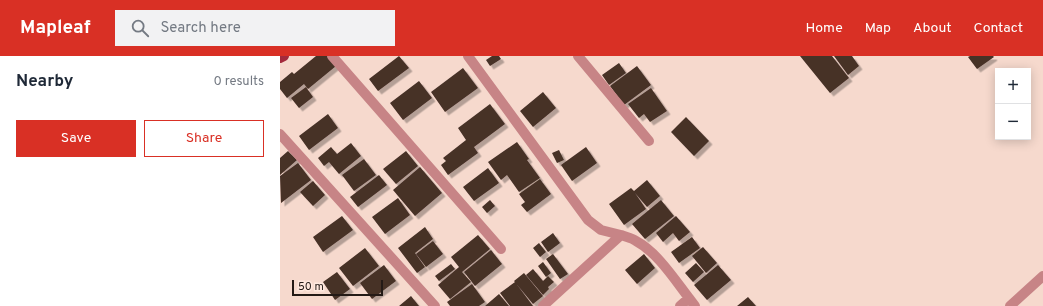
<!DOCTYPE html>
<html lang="en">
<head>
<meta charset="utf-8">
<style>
  :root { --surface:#fff; --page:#f2f2f3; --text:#1f2937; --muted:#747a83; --line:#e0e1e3; --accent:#d93025 }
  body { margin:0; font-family:Overpass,sans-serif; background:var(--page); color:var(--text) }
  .controls { position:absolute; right:12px; top:12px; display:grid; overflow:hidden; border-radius:0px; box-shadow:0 2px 10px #0003 }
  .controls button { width:36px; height:36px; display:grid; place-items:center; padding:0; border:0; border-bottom:1px solid var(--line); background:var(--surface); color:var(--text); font:20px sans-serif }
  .scale { position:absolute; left:12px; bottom:10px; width:91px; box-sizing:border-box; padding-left:4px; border:2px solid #241a16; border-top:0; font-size:11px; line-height:14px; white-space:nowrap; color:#241a16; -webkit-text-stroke:3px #ffe8de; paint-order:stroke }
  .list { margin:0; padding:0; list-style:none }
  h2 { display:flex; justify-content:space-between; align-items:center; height:52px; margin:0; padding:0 16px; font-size:17px }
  h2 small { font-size:13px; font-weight:400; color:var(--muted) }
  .actions { display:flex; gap:8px; padding:12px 16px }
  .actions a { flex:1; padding:9px 0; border:1px solid var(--accent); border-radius:0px; text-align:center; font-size:14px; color:var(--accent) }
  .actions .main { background:var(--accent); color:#fff }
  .icon { flex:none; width:22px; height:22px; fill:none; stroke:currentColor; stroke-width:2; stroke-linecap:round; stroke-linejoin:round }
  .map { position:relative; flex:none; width:763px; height:250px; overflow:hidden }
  header { display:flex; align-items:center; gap:24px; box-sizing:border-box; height:56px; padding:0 20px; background:var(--accent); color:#fff }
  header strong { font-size:19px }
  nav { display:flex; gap:22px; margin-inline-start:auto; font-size:14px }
  .search { width:280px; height:36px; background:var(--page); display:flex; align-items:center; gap:10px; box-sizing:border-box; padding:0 14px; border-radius:0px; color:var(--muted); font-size:15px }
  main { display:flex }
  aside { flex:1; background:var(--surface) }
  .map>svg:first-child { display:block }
  .building { fill:#463027; filter:url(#shadow) }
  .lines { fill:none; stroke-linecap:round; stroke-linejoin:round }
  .minor { stroke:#c78486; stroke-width:10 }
  .major { stroke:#a42a3c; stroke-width:10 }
</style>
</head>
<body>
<header>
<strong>Mapleaf</strong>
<div class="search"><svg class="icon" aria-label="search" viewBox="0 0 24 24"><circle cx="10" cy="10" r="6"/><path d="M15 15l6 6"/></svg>Search here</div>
<nav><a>Home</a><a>Map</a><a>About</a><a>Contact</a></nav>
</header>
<main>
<aside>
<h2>Nearby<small>0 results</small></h2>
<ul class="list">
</ul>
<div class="actions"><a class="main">Save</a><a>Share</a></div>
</aside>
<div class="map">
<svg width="763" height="250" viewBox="0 0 763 250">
  <defs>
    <filter id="shadow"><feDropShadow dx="3.5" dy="3.5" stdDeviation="0" flood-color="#0004"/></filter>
  </defs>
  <rect width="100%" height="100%" fill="#f6d9cd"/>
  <path class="building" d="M 36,0 L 48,0 L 56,10 L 28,33 L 24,28 L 7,42 L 0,33 L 0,26 L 12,16 L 14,18 Z
    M 119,0 L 129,12 L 98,35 L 89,23 Z
    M 212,0 L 219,0 L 221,3 L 210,10 L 206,4 Z
    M 520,0 L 552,0 L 569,22 L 550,37 Z
    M 554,0 L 572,0 L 579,10 L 568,19 Z
    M 690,0 L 713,0 L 714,1 L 697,13 L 688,1 Z
    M 339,7 L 346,17 L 329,29 L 322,19 Z
    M 357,10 L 371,29 L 344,49 L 330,30 Z
    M 183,12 L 198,32 L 165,56 L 151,36 Z
    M 139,25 L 152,42 L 123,64 L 110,47 Z
    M 26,31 L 33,41 L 19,52 L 11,42 Z
    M 371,32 L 387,55 L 370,66 L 364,58 L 359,62 L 348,48 Z
    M 263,36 L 276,52 L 253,71 L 240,55 Z
    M 210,48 L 225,68 L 194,91 L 198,97 L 168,119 L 161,109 L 166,105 L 163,102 L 186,84 L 178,72 Z
    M 48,58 L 58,72 L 29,94 L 19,80 Z
    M 406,61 L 429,85 L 414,100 L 391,76 Z
    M 237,86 L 249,103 L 247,104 L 260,122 L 239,136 L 227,119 L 221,124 L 208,106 Z
    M 71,87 L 81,100 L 59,118 L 49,106 L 44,110 L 38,102 L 51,91 L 57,98 Z
    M 306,91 L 317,107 L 292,125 L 281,109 Z
    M 279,94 L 284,104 L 277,107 L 272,97 Z
    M 8,95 L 17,104 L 0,119 L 0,102 Z
    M 126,95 L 138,110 L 116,128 L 103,113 Z
    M 84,103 L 96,119 L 74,135 L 62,119 Z
    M 18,107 L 31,124 L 1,147 L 0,120 Z
    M 140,111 L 162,137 L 135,160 L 113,134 Z
    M 208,112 L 219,127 L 194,145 L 183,131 Z
    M 99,119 L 107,129 L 78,151 L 70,141 Z
    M 260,123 L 271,138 L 247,156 L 241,149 L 245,146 L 239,138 Z
    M 367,124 L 380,140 L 367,151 L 355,137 L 366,153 L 344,169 L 329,148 L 351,132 L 354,135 Z
    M 33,125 L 45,139 L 33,150 L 20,136 Z
    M 118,142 L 130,159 L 105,178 L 92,161 Z
    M 210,144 L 215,150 L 207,157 L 202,151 Z
    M 381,144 L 394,160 L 365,183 L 352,168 Z
    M 62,160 L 73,174 L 43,196 L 33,181 Z
    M 396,160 L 410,176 L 399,185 L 393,177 L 383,186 L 376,177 Z
    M 145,171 L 153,183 L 135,197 L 145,211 L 137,217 L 118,192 Z
    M 273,177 L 280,187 L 268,196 L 261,186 Z
    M 198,179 L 210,193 L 182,216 L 191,226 L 170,243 L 158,229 L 179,211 L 171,201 Z
    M 412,181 L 420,192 L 399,207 L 391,196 Z
    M 153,185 L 163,198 L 146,211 L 136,198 Z
    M 259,187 L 266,196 L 260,201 L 253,192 Z
    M 423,191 L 437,207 L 426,217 L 412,200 Z
    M 85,192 L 99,210 L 73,230 L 59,212 Z
    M 211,194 L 222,208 L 195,230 L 184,216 Z
    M 273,198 L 288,218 L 280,223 L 266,203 Z
    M 364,198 L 375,212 L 357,228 L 345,214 Z
    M 263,206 L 271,217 L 266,221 L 258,210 Z
    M 416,207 L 424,216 L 413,226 L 405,217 Z
    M 171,208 L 175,213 L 159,225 L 155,220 Z
    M 104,209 L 116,225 L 92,243 L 80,227 Z
    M 438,209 L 451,224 L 427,244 L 414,229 Z
    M 253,213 L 263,225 L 268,220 L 274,226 L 268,231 L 269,233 L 263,239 L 246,219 Z
    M 57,216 L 70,233 L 55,244 L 43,226 Z
    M 244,217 L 263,240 L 253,248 L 234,225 Z
    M 235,226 L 253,250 L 230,250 L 220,237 Z
    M 192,228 L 205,246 L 199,250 L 170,250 L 167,246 Z
    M 219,238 L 229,250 L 205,250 Z
    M 131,240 L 139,250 L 119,250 Z
    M 468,241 L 476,250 L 457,250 Z"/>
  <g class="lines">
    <path class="minor" d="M 52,0 L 221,193
      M 188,0 L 308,164 L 321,174 L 341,179 L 263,250
      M 298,0 L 369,85
      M 0,78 L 155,250
      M 341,179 C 346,181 352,182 356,185 C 377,196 395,224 409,242
      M 400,250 L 409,242 L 415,250
      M 730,250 L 763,220"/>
    <path class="major" d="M 0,2 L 4,0"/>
  </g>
</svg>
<div class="controls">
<button>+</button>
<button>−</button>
</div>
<div class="scale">50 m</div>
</div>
</main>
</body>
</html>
